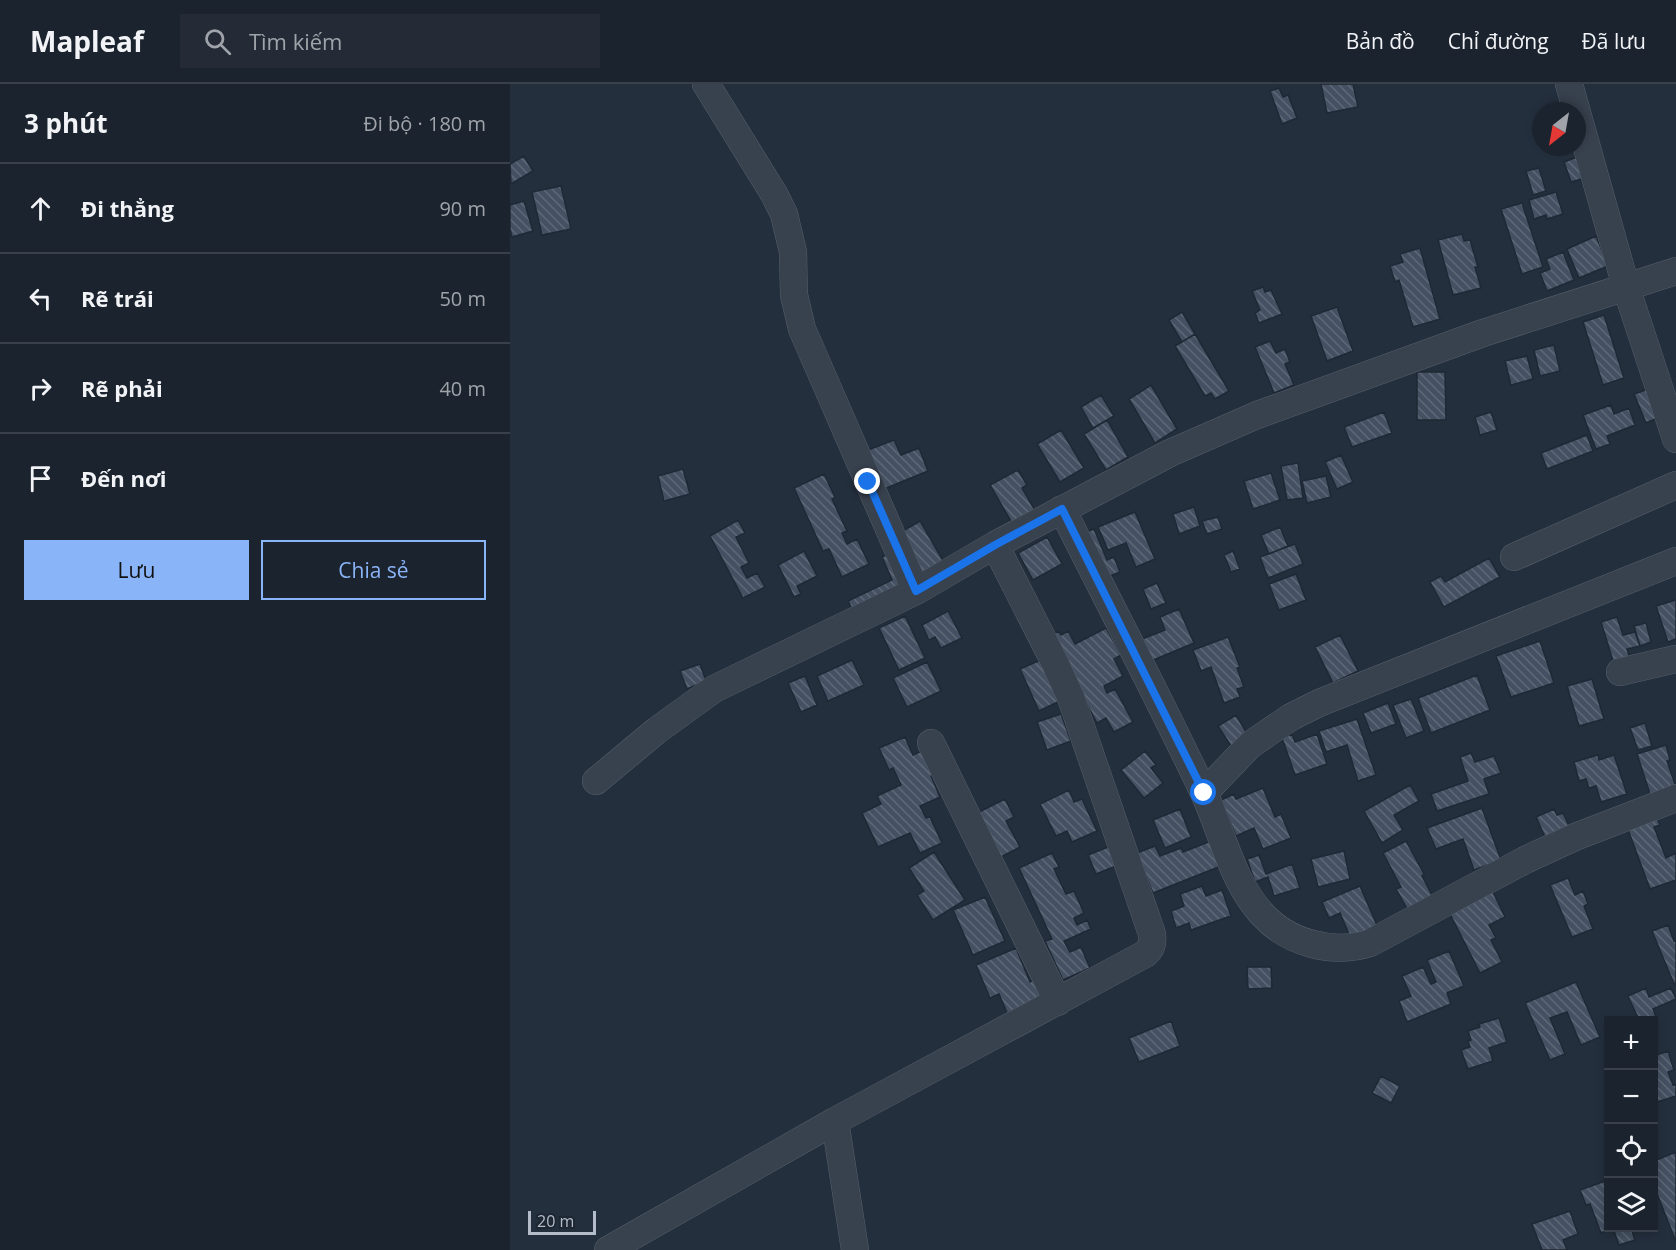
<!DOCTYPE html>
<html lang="vi">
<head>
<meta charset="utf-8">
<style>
  :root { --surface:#1b232e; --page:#242b36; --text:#f1f3f6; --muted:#a0a4aa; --line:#39404a; --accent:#8ab4f8 }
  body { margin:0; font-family:"Open Sans",sans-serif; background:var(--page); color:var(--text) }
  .controls { position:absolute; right:18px; bottom:18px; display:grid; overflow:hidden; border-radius:0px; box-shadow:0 3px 9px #0003 }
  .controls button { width:54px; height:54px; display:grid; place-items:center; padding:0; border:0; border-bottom:2px solid var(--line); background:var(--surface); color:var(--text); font:30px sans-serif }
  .compass { position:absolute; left:1022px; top:18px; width:54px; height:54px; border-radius:50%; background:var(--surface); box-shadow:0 3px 9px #0003; rotate:211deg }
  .scale { position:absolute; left:18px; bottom:15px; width:68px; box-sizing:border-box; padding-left:6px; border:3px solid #b4bcc9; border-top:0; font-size:16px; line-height:21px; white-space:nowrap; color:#b4bcc9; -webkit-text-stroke:4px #1d2633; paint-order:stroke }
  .stop { position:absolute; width:18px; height:18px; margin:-14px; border:4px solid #1a73e8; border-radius:50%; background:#fff }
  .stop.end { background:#1a73e8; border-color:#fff; box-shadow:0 2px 6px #0008 }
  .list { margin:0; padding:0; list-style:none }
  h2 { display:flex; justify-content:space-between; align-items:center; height:78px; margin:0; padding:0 24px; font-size:26px }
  h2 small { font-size:20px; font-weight:400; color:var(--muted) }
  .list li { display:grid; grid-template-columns:39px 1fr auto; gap:18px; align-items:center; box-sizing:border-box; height:90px; padding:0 24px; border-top:2px solid var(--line) }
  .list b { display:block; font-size:22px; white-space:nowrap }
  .list em { font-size:20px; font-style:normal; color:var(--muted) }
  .actions { display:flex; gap:12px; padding:18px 24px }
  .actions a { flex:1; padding:14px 0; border:2px solid var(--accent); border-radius:0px; text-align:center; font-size:21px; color:var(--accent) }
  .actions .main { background:var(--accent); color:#111 }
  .icon { flex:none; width:33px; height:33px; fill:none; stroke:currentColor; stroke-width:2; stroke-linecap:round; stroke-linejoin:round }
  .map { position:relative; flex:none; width:1166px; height:1166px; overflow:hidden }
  header { display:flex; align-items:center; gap:36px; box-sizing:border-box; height:84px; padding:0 30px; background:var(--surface); border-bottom:2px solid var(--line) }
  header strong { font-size:28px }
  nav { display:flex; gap:33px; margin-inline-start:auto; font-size:21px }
  .search { width:420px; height:54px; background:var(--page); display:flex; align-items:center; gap:15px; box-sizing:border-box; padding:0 21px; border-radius:0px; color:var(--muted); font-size:22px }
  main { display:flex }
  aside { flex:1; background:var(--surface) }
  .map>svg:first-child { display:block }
  .building { fill:url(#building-back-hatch); stroke:#1f2835; stroke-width:1.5 }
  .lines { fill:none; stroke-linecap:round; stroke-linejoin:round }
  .minor-casing { stroke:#565f6c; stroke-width:28 }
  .minor { stroke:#38414e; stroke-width:27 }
  .route { stroke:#1a73e8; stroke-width:8 }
</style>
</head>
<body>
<header>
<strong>Mapleaf</strong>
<div class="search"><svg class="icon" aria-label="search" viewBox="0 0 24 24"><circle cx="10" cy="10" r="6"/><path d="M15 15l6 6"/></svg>Tìm kiếm</div>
<nav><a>Bản đồ</a><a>Chỉ đường</a><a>Đã lưu</a></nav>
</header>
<main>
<aside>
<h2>3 phút<small>Đi bộ · 180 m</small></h2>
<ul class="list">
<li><svg class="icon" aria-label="ahead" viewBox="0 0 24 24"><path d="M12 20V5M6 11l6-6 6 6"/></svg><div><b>Đi thẳng</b></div><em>90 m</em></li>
<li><svg class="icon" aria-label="left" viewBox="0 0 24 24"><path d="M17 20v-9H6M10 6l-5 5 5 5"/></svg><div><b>Rẽ trái</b></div><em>50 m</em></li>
<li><svg class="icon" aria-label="right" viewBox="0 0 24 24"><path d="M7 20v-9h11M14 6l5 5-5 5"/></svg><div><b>Rẽ phải</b></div><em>40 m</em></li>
<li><svg class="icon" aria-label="arrive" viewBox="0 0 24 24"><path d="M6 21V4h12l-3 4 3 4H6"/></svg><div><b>Đến nơi</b></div></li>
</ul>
<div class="actions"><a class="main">Lưu</a><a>Chia sẻ</a></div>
</aside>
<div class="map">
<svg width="1166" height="1166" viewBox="0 0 1166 1166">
  <defs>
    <pattern id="building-back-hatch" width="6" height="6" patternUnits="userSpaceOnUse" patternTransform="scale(1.5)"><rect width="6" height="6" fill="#455162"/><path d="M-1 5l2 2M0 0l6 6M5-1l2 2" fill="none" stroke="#5d6877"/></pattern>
  </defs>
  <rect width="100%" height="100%" fill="#242f3e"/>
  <path class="building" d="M 811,0 L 843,0 L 848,23 L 817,29 Z
    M 769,4 L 773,13 L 778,11 L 787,34 L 772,40 L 760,7 Z
    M 14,72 L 23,87 L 1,100 L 0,80 Z
    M 1067,73 L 1075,94 L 1061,98 L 1054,78 Z
    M 1029,84 L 1036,107 L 1023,111 L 1016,87 Z
    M 51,102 L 61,145 L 32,151 L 22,108 Z
    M 1046,108 L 1053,130 L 1037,135 L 1036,131 L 1024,135 L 1019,116 Z
    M 14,117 L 23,147 L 2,153 L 0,145 L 0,121 Z
    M 1012,119 L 1033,183 L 1012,190 L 991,125 Z
    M 952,150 L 954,157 L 960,156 L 968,183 L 965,183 L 971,204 L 943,211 L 928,156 Z
    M 1086,152 L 1098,182 L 1069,194 L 1057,165 Z
    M 910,164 L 930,235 L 903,243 L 889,196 L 885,198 L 880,182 L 893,178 L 890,170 Z
    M 1053,168 L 1064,196 L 1037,207 L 1030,189 L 1040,185 L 1036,175 Z
    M 753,203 L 755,208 L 761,206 L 772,230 L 749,239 L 745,229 L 750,226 L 742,207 Z
    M 827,223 L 843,267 L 817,277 L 801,232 Z
    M 672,228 L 685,250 L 672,258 L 659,236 Z
    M 1094,231 L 1114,294 L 1093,301 L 1073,238 Z
    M 685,250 L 719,307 L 705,315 L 701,309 L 695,312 L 665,262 Z
    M 760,257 L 766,269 L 775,265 L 780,278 L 775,280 L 784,301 L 764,309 L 745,263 Z
    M 1044,261 L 1050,287 L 1030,292 L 1024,266 Z
    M 1017,272 L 1023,295 L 1001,301 L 995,277 Z
    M 907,288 L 935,288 L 936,336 L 907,336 Z
    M 641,301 L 667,345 L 645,359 L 619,315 Z
    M 1139,305 L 1150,333 L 1136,339 L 1124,310 Z
    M 591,311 L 604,332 L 583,344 L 571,323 Z
    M 1101,321 L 1104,330 L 1119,324 L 1125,341 L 1097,352 L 1100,360 L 1086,365 L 1073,331 Z
    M 874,328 L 882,349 L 842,363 L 834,343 Z
    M 981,328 L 987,346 L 970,351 L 965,333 Z
    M 597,336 L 618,373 L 596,386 L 574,350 Z
    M 551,346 L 574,384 L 550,398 L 527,360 Z
    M 1077,351 L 1083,367 L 1037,385 L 1031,369 Z
    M 384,356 L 391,371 L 409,364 L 418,387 L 374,405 L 358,366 Z
    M 831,371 L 843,398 L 827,405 L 815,378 Z
    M 788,379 L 793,414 L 777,416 L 771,382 Z
    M 173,385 L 180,410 L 154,417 L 148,392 Z
    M 508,386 L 517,401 L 512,404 L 527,430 L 502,439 L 480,401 Z
    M 761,389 L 770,416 L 743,425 L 734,397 Z
    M 314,390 L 325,413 L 322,415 L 337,447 L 332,449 L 337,460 L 347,455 L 359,480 L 332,493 L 319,465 L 313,467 L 284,404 Z
    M 816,392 L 821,413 L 797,419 L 792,397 Z
    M 684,423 L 690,442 L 669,450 L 663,430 Z
    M 625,428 L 645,475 L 626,483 L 616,459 L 598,466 L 588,443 Z
    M 708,433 L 712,445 L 697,450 L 692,437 Z
    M 228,436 L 235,449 L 226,453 L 239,479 L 231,483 L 237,494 L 247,489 L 255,503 L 233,514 L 200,452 Z
    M 410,437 L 433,477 L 411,491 L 386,451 Z
    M 770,443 L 778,462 L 759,470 L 751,451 Z
    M 584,445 L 597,476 L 604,473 L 610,488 L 590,496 L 571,450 Z
    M 537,453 L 552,480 L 523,496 L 508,469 Z
    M 785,460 L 793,480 L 758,494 L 750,473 Z
    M 294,467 L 307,492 L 287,502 L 291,510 L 284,513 L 268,481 Z
    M 723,467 L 730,485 L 721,488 L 714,471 Z
    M 383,468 L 399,503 L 344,529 L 338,517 L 382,496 L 372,473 Z
    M 979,474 L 990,493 L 934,523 L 920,498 L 931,492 L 935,498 Z
    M 786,490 L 796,516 L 769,526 L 759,500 Z
    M 647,499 L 656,519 L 641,525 L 633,505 Z
    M 1166,516 L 1166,555 L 1158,558 L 1146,522 Z
    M 669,525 L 684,559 L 641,577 L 632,555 L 655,546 L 650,533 Z
    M 438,527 L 452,554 L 431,564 L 425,553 L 419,556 L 412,541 Z
    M 395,532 L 415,574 L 389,586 L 369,544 Z
    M 1107,533 L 1113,551 L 1125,548 L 1130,562 L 1117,565 L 1120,575 L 1104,580 L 1091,538 Z
    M 1136,539 L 1141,558 L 1130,562 L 1124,542 Z
    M 596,544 L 611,571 L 604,575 L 613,592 L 594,602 L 597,609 L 605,605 L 623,638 L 604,648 L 596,634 L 587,639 L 540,552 L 548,547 L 551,551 L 558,547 L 565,560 Z
    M 830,551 L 848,587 L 823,599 L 805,563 Z
    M 718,553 L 730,583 L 727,584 L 734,603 L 727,605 L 730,613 L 714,619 L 701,583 L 691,587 L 683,566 Z
    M 1030,557 L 1044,599 L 1001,613 L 986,572 Z
    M 535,574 L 554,615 L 529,627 L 510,585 Z
    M 342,576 L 354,601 L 318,617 L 307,592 Z
    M 417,578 L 431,607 L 397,623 L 383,594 Z
    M 190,580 L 196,597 L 177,605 L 170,587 Z
    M 967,591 L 980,626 L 921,649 L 908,614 Z
    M 295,592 L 307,621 L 291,628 L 278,599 Z
    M 1082,595 L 1094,635 L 1069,642 L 1057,602 Z
    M 901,615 L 914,647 L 896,654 L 883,621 Z
    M 878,619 L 886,640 L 861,649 L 853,629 Z
    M 551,630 L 561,657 L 537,666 L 527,638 Z
    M 726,631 L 738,651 L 721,662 L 708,642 Z
    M 847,635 L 866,691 L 848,697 L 837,661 L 816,668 L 809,647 Z
    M 1135,639 L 1142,662 L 1128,666 L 1120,644 Z
    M 782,650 L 785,658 L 807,650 L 817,680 L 785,691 L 772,654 Z
    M 395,653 L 403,671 L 416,665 L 427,689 L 421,692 L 430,713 L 410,722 L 416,734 L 420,733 L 432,759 L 410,769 L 400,749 L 368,763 L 352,729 L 371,720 L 367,712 L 391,701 L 383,684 L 379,686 L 369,664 Z
    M 1156,661 L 1160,676 L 1157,677 L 1166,703 L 1141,713 L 1127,670 Z
    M 635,667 L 646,681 L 641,684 L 653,699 L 634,714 L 611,686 Z
    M 961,669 L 965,678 L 984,672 L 991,689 L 974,695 L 979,710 L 927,727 L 921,710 L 958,697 L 950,673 Z
    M 1088,671 L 1089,676 L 1104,671 L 1117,710 L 1091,718 L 1086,702 L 1079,704 L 1076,695 L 1069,697 L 1064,678 Z
    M 900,701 L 909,717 L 884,731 L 893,746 L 872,759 L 854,727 Z
    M 753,704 L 765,733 L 771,730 L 781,754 L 753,765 L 744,744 L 726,752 L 711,716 L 724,710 L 726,715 Z
    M 559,706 L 564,718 L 572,715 L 587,747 L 562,758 L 557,747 L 546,752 L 530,720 Z
    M 495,715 L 504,733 L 496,737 L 510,763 L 485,776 L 463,731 Z
    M 972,724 L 991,776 L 964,786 L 953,755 L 926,765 L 917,744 Z
    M 670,725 L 681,753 L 655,764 L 643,736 Z
    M 1044,725 L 1047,731 L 1053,729 L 1060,744 L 1036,755 L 1026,733 Z
    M 1146,732 L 1150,741 L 1144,743 L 1156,774 L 1166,769 L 1166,796 L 1140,805 L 1117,743 Z
    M 706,755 L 716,780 L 643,809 L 627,769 L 645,762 L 650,772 L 671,764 L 673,768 Z
    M 896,757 L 914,790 L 912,792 L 924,815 L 899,828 L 886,805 L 891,803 L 873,769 Z
    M 603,761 L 611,780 L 586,790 L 578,771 Z
    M 834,767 L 840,795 L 808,803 L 801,775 Z
    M 424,768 L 455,816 L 423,836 L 407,811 L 414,807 L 399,784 Z
    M 542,769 L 549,783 L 544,785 L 556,810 L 564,807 L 574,829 L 564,834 L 567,841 L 577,836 L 581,845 L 554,857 L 560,868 L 571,863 L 580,884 L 553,896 L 535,857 L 542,855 L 509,784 Z
    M 749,771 L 756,790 L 782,780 L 790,804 L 764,812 L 758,793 L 745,798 L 737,775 Z
    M 1058,794 L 1065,811 L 1073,807 L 1078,820 L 1074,822 L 1083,845 L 1062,853 L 1040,801 Z
    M 692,802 L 696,812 L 712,806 L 721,832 L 681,846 L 679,839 L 666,844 L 661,827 L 674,822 L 670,810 Z
    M 850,802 L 869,846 L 842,857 L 830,829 L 819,834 L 812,818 Z
    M 982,806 L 995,833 L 979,841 L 986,854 L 981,856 L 992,878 L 970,889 L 939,828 Z
    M 475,813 L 495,857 L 463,871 L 443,826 Z
    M 1158,841 L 1164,857 L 1166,856 L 1166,899 L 1164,900 L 1142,847 Z
    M 506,864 L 520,898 L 525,895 L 534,916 L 498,931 L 489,910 L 480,914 L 466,881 Z
    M 939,867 L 954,902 L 937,909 L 941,920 L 897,938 L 889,917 L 901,912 L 892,892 L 913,883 L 921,900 L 926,898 L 917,876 Z
    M 737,883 L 761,883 L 762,904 L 738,905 Z
    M 1066,898 L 1090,953 L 1071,961 L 1057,928 L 1040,934 L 1055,970 L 1040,976 L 1015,919 Z
    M 1136,904 L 1139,913 L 1161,904 L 1166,915 L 1143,925 L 1146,933 L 1138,936 L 1129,936 L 1118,912 Z
    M 989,934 L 997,958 L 979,964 L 983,977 L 958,985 L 951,966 L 960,963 L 958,957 L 961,956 L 958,947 L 970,943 L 969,940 Z
    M 661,937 L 670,962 L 629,978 L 619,954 Z
    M 1158,967 L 1164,986 L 1158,988 L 1163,1001 L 1166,1000 L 1166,1012 L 1144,1019 L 1144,972 Z
    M 871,992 L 890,1002 L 881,1019 L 862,1009 Z
    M 1166,1068 L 1166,1158 L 1144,1102 L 1144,1077 Z
    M 1098,1096 L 1098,1144 L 1121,1144 L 1125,1156 L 1109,1161 L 1103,1144 L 1091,1149 L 1080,1120 L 1076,1121 L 1070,1106 Z
    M 1060,1127 L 1068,1150 L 1053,1156 L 1057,1166 L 1032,1166 L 1022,1140 Z"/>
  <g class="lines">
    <g class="minor-casing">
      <path id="minor" d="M 196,0 L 264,110 L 274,130 L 283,168 L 284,211 L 292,245 L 406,507
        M 1059,0 L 1116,203 L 1166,355
        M 552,425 C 599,519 648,612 693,707 C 712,747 721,796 752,830 C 778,859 823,871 860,859 L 1015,776 L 1065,753 L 1166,714
        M 1004,473 L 1166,401
        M 1110,588 L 1166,575
        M 421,659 L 548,918
        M 86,697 L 146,647 L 204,605 L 406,507 L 485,461 L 660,369 L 747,331 L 973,249 L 1166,187
        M 694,709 L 740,661 L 781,633 L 809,619 L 1166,477
        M 325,1037 L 345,1166
        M 98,1166 L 325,1037 L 635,870 C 642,864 643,859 642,850 L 561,614 L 545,579 L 485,461"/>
    </g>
    <use href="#minor" class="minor"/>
  </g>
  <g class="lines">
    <path class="route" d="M 358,398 L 406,507 L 485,461 L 552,425 L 694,709"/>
  </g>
</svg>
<div class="controls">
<button>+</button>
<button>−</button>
<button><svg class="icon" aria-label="locate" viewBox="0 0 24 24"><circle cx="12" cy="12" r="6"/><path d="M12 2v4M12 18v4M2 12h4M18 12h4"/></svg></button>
<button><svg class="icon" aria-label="layers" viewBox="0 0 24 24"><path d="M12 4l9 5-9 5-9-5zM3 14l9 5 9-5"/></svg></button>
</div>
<svg class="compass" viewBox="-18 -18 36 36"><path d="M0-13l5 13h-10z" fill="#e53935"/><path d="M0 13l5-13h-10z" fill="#a0a4aa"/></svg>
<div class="scale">20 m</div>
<div class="stop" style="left:694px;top:709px"></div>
<div class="stop end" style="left:358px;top:398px"></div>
</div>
</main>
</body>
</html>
